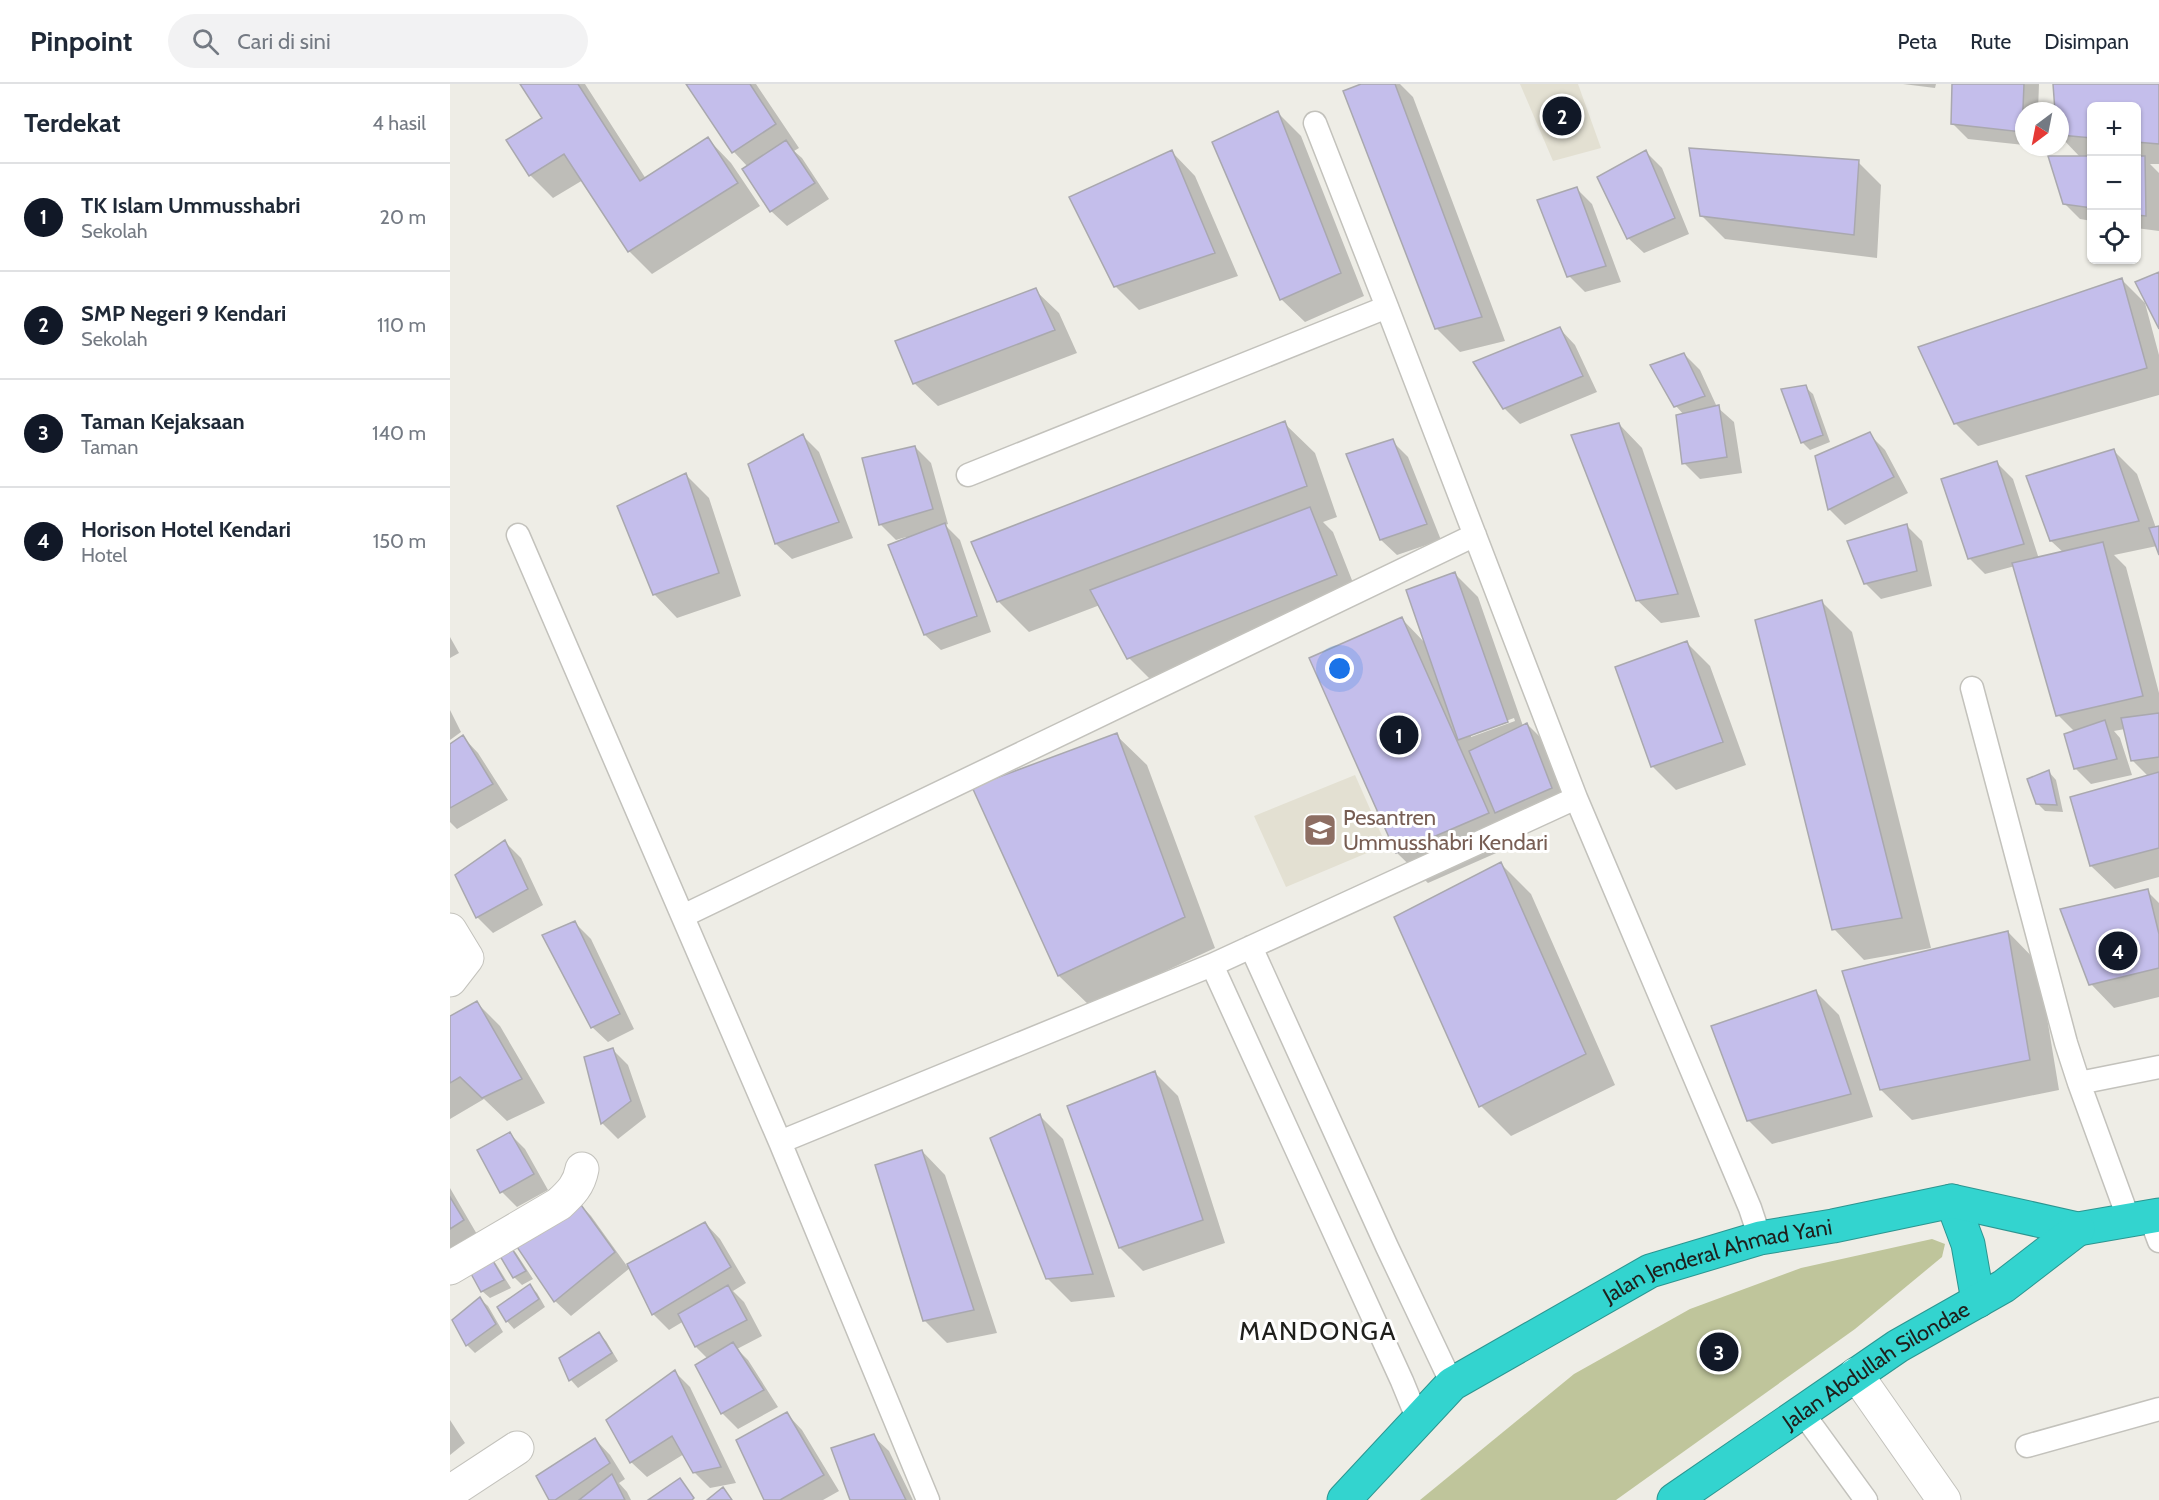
<!DOCTYPE html>
<html lang="id">
<head>
<meta charset="utf-8">
<style>
  :root { --surface:#fff; --page:#f2f2f3; --text:#1f2937; --muted:#747a83; --line:#e0e1e3; --accent:#111827 }
  body { margin:0; font-family:Cabin,sans-serif; background:var(--page); color:var(--text) }
  .controls { position:absolute; right:18px; top:18px; display:grid; overflow:hidden; border-radius:9px; box-shadow:0 2px 4px #0004 }
  .controls button { width:54px; height:54px; display:grid; place-items:center; padding:0; border:0; border-bottom:2px solid var(--line); background:var(--surface); color:var(--text); font:30px sans-serif }
  .compass { position:absolute; left:1565px; top:18px; width:54px; height:54px; border-radius:50%; background:var(--surface); box-shadow:0 2px 4px #0004; rotate:212deg }
  .you { position:absolute; left:890px; top:585px; width:21px; height:21px; margin:-15px; border:4px solid #fff; border-radius:50%; background:#1a73e8; box-shadow:0 0 0 9px #1a73e833 }
  .badge { display:grid; place-items:center; width:39px; height:39px; border-radius:50%; background:var(--accent); color:#fff; font-size:20px; font-weight:700 }
  .pin { position:absolute; translate:-50% -50%; border:3px solid #fff; box-shadow:0 2px 6px #0006 }
  .list { margin:0; padding:0; list-style:none }
  h2 { display:flex; justify-content:space-between; align-items:center; height:78px; margin:0; padding:0 24px; font-size:26px }
  h2 small { font-size:20px; font-weight:400; color:var(--muted) }
  .list li { display:grid; grid-template-columns:39px 1fr auto; gap:18px; align-items:center; box-sizing:border-box; height:108px; padding:0 24px; border-top:2px solid var(--line) }
  .list b { display:block; font-size:22px; white-space:nowrap }
  .list p { margin:0; font-size:20px; white-space:nowrap; color:var(--muted) }
  .list em { font-size:20px; font-style:normal; color:var(--muted) }
  .icon { flex:none; width:33px; height:33px; fill:none; stroke:currentColor; stroke-width:2; stroke-linecap:round; stroke-linejoin:round }
  .map { position:relative; flex:none; width:1709px; height:1416px; overflow:hidden }
  header { display:flex; align-items:center; gap:36px; box-sizing:border-box; height:84px; padding:0 30px; background:var(--surface); border-bottom:2px solid var(--line) }
  header strong { font-size:28px }
  nav { display:flex; gap:33px; margin-inline-start:auto; font-size:21px }
  .search { width:420px; height:54px; background:var(--page); display:flex; align-items:center; gap:15px; box-sizing:border-box; padding:0 21px; border-radius:33px; color:var(--muted); font-size:22px }
  main { display:flex }
  aside { flex:1; background:var(--surface) }
  .map>svg:first-child { display:block }
  .built { fill:#e3e0d2 }
  .green { fill:#bfc59b }
  .shadow { fill:#0003; fill-rule:evenodd }
  .building { fill:#c4beeb; stroke:#a9a8ae; stroke-width:1.5 }
  .lines { fill:none; stroke-linecap:round; stroke-linejoin:round }
  .lane-casing { stroke:#c3c2bc; stroke-width:25 }
  .street-casing { stroke:#c3c2bc; stroke-width:35 }
  .highway-casing { stroke:#2c9590; stroke-width:35 }
  .lane { stroke:#fff; stroke-width:22 }
  .street { stroke:#fff; stroke-width:33 }
  .highway { stroke:#33d4cf; stroke-width:33 }
  .labels { text-anchor:middle; dominant-baseline:central; stroke-width:6; stroke-linejoin:round; paint-order:stroke }
  .education-label { font-size:22px; fill:#785e54; stroke:#fff; text-anchor:start }
  .street-label { font-size:22px; fill:#1f1f1c; stroke:#fff }
  .quarter-label { font-size:26px; letter-spacing:1.5px; fill:#1f1f1c; stroke:#fff }
</style>
</head>
<body>
<header>
<strong>Pinpoint</strong>
<div class="search"><svg class="icon" aria-label="search" viewBox="0 0 24 24"><circle cx="10" cy="10" r="6"/><path d="M15 15l6 6"/></svg>Cari di sini</div>
<nav><a>Peta</a><a>Rute</a><a>Disimpan</a></nav>
</header>
<main>
<aside>
<h2>Terdekat<small>4 hasil</small></h2>
<ul class="list">
<li><span class="badge">1</span><div><b>TK Islam Ummusshabri</b><p>Sekolah</p></div><em>20 m</em></li>
<li><span class="badge">2</span><div><b>SMP Negeri 9 Kendari</b><p>Sekolah</p></div><em>110 m</em></li>
<li><span class="badge">3</span><div><b>Taman Kejaksaan</b><p>Taman</p></div><em>140 m</em></li>
<li><span class="badge">4</span><div><b>Horison Hotel Kendari</b><p>Hotel</p></div><em>150 m</em></li>
</ul>
</aside>
<div class="map">
<svg width="1709" height="1416" viewBox="0 0 1709 1416">
  <rect width="100%" height="100%" fill="#eeede6"/>
  <path class="built" d="M 1070,0 L 1128,0 L 1151,64 L 1103,77 Z
    M 905,691 L 936,761 L 836,803 L 804,732 Z"/>
  <path class="green" d="M 1482,1155 L 1495,1160 L 1492,1173 L 1405,1245 L 1166,1416 L 970,1416 L 1124,1290 L 1240,1225 L 1351,1184 Z"/>
  <path class="shadow" d="M 72,0 L 135,0 L 196,95 L 258,55 L 281,79 L 310,122 L 202,190 L 179,167 L 133,96 L 103,114 L 80,91 L 94,34 Z
    M 238,0 L 306,0 L 349,64 L 344,67 L 352,74 L 379,115 L 337,142 L 321,127 L 298,83 L 284,68 Z
    M 915,0 L 950,0 L 963,13 L 1055,257 L 1010,268 L 986,244 Z
    M 1453,0 L 1486,0 L 1485,4 Z
    M 1503,0 L 1589,0 L 1588,27 L 1574,27 L 1574,61 L 1518,55 L 1502,39 Z
    M 1605,0 L 1709,0 L 1709,80 L 1700,80 L 1709,89 L 1709,147 L 1686,144 L 1686,22 L 1642,22 L 1642,137 L 1630,135 L 1614,119 L 1631,74 L 1610,52 L 1610,27 L 1606,27 Z
    M 828,29 L 851,52 L 914,212 L 855,238 L 831,215 Z
    M 722,68 L 745,92 L 788,192 L 689,226 L 665,202 Z
    M 1196,68 L 1212,84 L 1239,150 L 1194,169 L 1178,154 Z
    M 1408,78 L 1431,101 L 1427,174 L 1275,155 L 1251,131 Z
    M 1127,105 L 1142,120 L 1171,198 L 1135,208 L 1119,192 Z
    M 1672,196 L 1695,219 L 1709,271 L 1709,311 L 1528,362 L 1505,339 Z
    M 585,206 L 609,229 L 627,269 L 488,322 L 464,299 Z
    M 1110,245 L 1125,261 L 1147,308 L 1070,340 L 1054,324 Z
    M 1234,270 L 1250,286 L 1267,323 L 1284,338 L 1292,389 L 1250,395 L 1234,379 L 1234,331 L 1226,322 Z
    M 1355,303 L 1363,310 L 1380,358 L 1360,366 L 1352,358 Z
    M 834,339 L 865,369 L 887,433 L 873,438 L 883,448 L 909,514 L 702,597 L 679,574 L 650,521 L 579,548 L 548,517 Z
    M 1169,340 L 1192,364 L 1250,533 L 1211,539 L 1187,516 Z
    M 1419,350 L 1435,366 L 1458,409 L 1395,441 L 1379,425 L 1366,373 Z
    M 353,352 L 369,368 L 403,454 L 342,475 L 326,460 L 300,380 Z
    M 942,357 L 958,373 L 991,456 L 947,471 L 931,456 L 898,371 Z
    M 465,363 L 481,379 L 498,440 L 495,441 L 510,456 L 541,548 L 491,566 L 475,551 L 456,453 L 446,456 L 430,440 Z
    M 1664,367 L 1687,390 L 1706,444 L 1709,444 L 1709,467 L 1707,462 L 1664,471 L 1676,483 L 1709,609 L 1709,793 L 1665,805 L 1641,782 L 1699,693 L 1682,676 L 1675,645 L 1664,647 L 1670,654 L 1682,691 L 1641,700 L 1625,684 L 1625,648 L 1608,631 L 1565,482 L 1535,490 L 1519,474 L 1547,379 L 1563,395 L 1589,475 L 1614,469 L 1601,457 Z
    M 236,391 L 259,414 L 291,512 L 227,534 L 204,510 Z
    M 1457,442 L 1472,457 L 1482,502 L 1431,515 L 1415,499 Z
    M 1005,490 L 1028,513 L 1073,642 L 1077,640 L 1093,656 L 1117,720 L 1062,743 L 1069,759 L 978,799 L 947,769 L 861,575 L 952,535 L 976,560 ZM 1064,634 L 1065,637 L 1021,653 L 1021,650 Z
    M 1372,518 L 1402,548 L 1481,864 L 1414,876 L 1384,845 Z
    M 0,553 L 9,569 L 0,574 Z
    M 1237,559 L 1260,582 L 1296,681 L 1226,706 L 1203,683 L 1167,584 Z
    M 0,626 L 11,648 L 0,656 Z
    M 666,651 L 697,681 L 765,864 L 640,922 L 609,892 L 524,704 Z
    M 13,653 L 28,669 L 58,716 L 7,745 L 0,738 L 0,662 Z
    M 1599,688 L 1606,696 L 1613,728 L 1595,727 L 1587,719 Z
    M 55,758 L 71,774 L 93,821 L 43,849 L 27,833 Z
    M 1051,780 L 1081,810 L 1165,1001 L 1061,1052 L 1031,1022 Z
    M 1697,807 L 1709,819 L 1709,913 L 1664,924 L 1641,900 Z
    M 125,839 L 141,855 L 184,945 L 158,958 L 142,943 Z
    M 1558,848 L 1588,879 L 1609,1006 L 1462,1036 L 1431,1006 Z
    M 1366,908 L 1389,931 L 1423,1033 L 1322,1060 L 1298,1036 Z
    M 26,918 L 50,942 L 95,1019 L 57,1037 L 34,1015 L 0,1035 L 0,934 Z
    M 162,965 L 178,981 L 196,1033 L 168,1055 L 152,1039 L 135,974 Z
    M 705,989 L 728,1012 L 775,1159 L 693,1187 L 670,1164 Z
    M 590,1032 L 613,1055 L 665,1213 L 621,1218 L 597,1194 Z
    M 60,1050 L 75,1065 L 98,1106 L 67,1123 L 52,1108 Z
    M 472,1067 L 495,1091 L 547,1249 L 497,1259 L 474,1236 Z
    M 0,1104 L 28,1152 L 0,1170 Z
    M 126,1116 L 141,1132 L 177,1182 L 255,1139 L 270,1155 L 296,1199 L 283,1207 L 294,1218 L 312,1252 L 287,1265 L 298,1276 L 328,1323 L 288,1345 L 272,1329 L 258,1275 L 246,1263 L 234,1237 L 219,1246 L 203,1230 L 180,1184 L 121,1232 L 105,1217 Z
    M 59,1162 L 66,1169 L 83,1195 L 72,1201 L 64,1193 L 49,1167 Z
    M 39,1172 L 46,1180 L 61,1204 L 40,1214 L 32,1207 Z
    M 80,1202 L 87,1209 L 95,1223 L 64,1245 L 57,1237 Z
    M 30,1215 L 38,1222 L 53,1248 L 25,1269 L 18,1262 L 4,1236 Z
    M 149,1250 L 156,1257 L 168,1277 L 128,1304 L 121,1296 L 111,1275 Z
    M 225,1288 L 240,1303 L 286,1399 L 260,1404 L 244,1388 L 234,1370 L 197,1393 L 181,1378 Z
    M 337,1330 L 352,1346 L 389,1407 L 373,1416 L 315,1416 Z
    M 0,1336 L 15,1359 L 0,1371 Z
    M 423,1352 L 439,1367 L 463,1416 L 402,1416 Z
    M 145,1355 L 160,1371 L 175,1395 L 169,1399 L 177,1408 L 181,1416 L 100,1416 Z"/>
  <path class="building" d="M 70,0 L 128,0 L 190,97 L 258,53 L 288,99 L 178,168 L 114,70 L 79,92 L 56,56 L 92,34 Z
    M 236,0 L 300,0 L 326,40 L 282,69 Z
    M 911,0 L 945,0 L 1032,233 L 985,245 L 893,7 Z
    M 1502,0 L 1574,0 L 1572,48 L 1501,40 Z
    M 1603,0 L 1709,0 L 1709,60 L 1686,58 L 1686,22 L 1642,22 L 1642,54 L 1610,51 L 1610,27 L 1605,27 Z
    M 828,27 L 891,189 L 830,216 L 762,58 Z
    M 336,56 L 365,99 L 320,128 L 292,85 Z
    M 1239,64 L 1409,76 L 1404,151 L 1250,132 Z
    M 722,66 L 765,169 L 664,203 L 619,113 Z
    M 1196,66 L 1225,134 L 1177,155 L 1147,93 Z
    M 1598,72 L 1642,72 L 1642,124 L 1613,120 Z
    M 1686,72 L 1695,72 L 1696,132 L 1686,131 Z
    M 1127,103 L 1156,182 L 1117,193 L 1087,116 Z
    M 1709,188 L 1709,245 L 1685,198 Z
    M 1672,194 L 1697,284 L 1504,340 L 1468,263 Z
    M 586,204 L 605,246 L 463,300 L 445,257 Z
    M 1110,243 L 1133,292 L 1053,325 L 1023,278 Z
    M 1234,269 L 1255,312 L 1224,323 L 1200,281 Z
    M 1356,301 L 1373,351 L 1351,359 L 1331,305 Z
    M 1269,321 L 1277,373 L 1232,380 L 1226,331 Z
    M 835,337 L 857,402 L 547,518 L 521,458 Z
    M 1169,339 L 1228,510 L 1186,517 L 1121,351 Z
    M 1420,348 L 1444,393 L 1378,426 L 1365,372 Z
    M 353,350 L 389,438 L 325,460 L 298,380 Z
    M 943,355 L 977,440 L 930,456 L 896,370 Z
    M 465,362 L 483,425 L 429,441 L 412,374 Z
    M 1664,365 L 1689,437 L 1600,457 L 1576,392 Z
    M 1547,377 L 1574,460 L 1518,475 L 1491,395 Z
    M 236,389 L 269,489 L 203,511 L 167,422 Z
    M 860,423 L 887,491 L 677,575 L 640,506 Z
    M 495,439 L 527,532 L 474,551 L 438,461 Z
    M 1457,440 L 1467,487 L 1414,500 L 1397,457 Z
    M 1709,442 L 1709,471 L 1699,444 Z
    M 1653,458 L 1693,612 L 1606,632 L 1562,479 Z
    M 1005,488 L 1058,638 L 1008,656 L 956,506 Z
    M 1372,516 L 1452,834 L 1382,846 L 1305,536 Z
    M 952,533 L 1039,729 L 946,769 L 859,574 Z
    M 1237,557 L 1273,658 L 1201,683 L 1165,583 Z
    M 1709,629 L 1709,673 L 1681,677 L 1671,634 Z
    M 1655,636 L 1667,675 L 1624,685 L 1614,650 Z
    M 1077,639 L 1102,704 L 1045,729 L 1019,667 Z
    M 667,649 L 735,833 L 608,892 L 522,703 Z
    M 13,651 L 43,700 L 0,724 L 0,660 Z
    M 1599,686 L 1607,721 L 1586,720 L 1577,695 Z
    M 1709,688 L 1709,764 L 1640,782 L 1620,713 Z
    M 55,756 L 78,805 L 26,834 L 5,791 Z
    M 1051,778 L 1136,970 L 1029,1023 L 944,833 Z
    M 1698,805 L 1709,850 L 1709,884 L 1639,901 L 1610,825 Z
    M 125,837 L 170,930 L 141,944 L 92,851 Z
    M 1558,847 L 1580,976 L 1430,1006 L 1392,887 Z
    M 1366,906 L 1401,1010 L 1297,1037 L 1261,942 Z
    M 27,917 L 72,995 L 32,1014 L 10,993 L 0,999 L 0,932 Z
    M 163,964 L 181,1017 L 151,1040 L 134,973 Z
    M 705,987 L 753,1136 L 669,1164 L 617,1022 Z
    M 590,1030 L 643,1190 L 596,1195 L 540,1054 Z
    M 60,1048 L 84,1090 L 50,1109 L 27,1066 Z
    M 472,1066 L 524,1226 L 473,1237 L 425,1081 Z
    M 0,1113 L 14,1136 L 0,1145 Z
    M 126,1114 L 165,1168 L 104,1218 L 65,1160 Z
    M 255,1138 L 281,1183 L 202,1231 L 177,1180 Z
    M 59,1160 L 76,1187 L 63,1194 L 47,1167 Z
    M 39,1170 L 54,1196 L 31,1208 L 20,1188 Z
    M 80,1200 L 89,1215 L 56,1238 L 47,1223 Z
    M 278,1201 L 297,1236 L 245,1263 L 228,1230 Z
    M 30,1213 L 46,1240 L 16,1262 L 2,1236 Z
    M 149,1248 L 162,1269 L 119,1297 L 109,1274 Z
    M 283,1258 L 314,1306 L 271,1330 L 245,1281 Z
    M 225,1286 L 271,1383 L 243,1389 L 222,1352 L 180,1379 L 156,1336 Z
    M 337,1328 L 374,1391 L 330,1416 L 314,1416 L 286,1356 Z
    M 424,1350 L 456,1416 L 400,1416 L 381,1364 Z
    M 145,1354 L 160,1379 L 105,1416 L 99,1416 L 86,1392 Z
    M 162,1390 L 175,1416 L 129,1416 Z
    M 230,1394 L 244,1414 L 242,1416 L 198,1416 Z
    M 273,1403 L 282,1416 L 257,1416 Z"/>
  <g class="lines">
    <g class="lane-casing">
      <path id="lane" d="M 865,39 L 937,223 L 1126,714
        M 518,391 L 937,223
        M 68,451 L 330,1058 L 478,1416
        M 1522,604 L 1616,959 L 1629,999 L 1709,983
        M 233,832 L 1025,451
        M 801,863 L 937,1163 L 1002,1300
        M 762,881 L 952,1297 L 968,1336
        M 1629,999 L 1679,1136
        M 330,1058 L 762,881 L 1126,714 L 1300,1124 L 1310,1154
        M 1700,1133 L 1709,1157
        M 1352,1328 L 1416,1416
        M 1577,1362 L 1709,1325"/>
    </g>
    <g class="street-casing">
      <path id="street" d="M 0,846 L 17,874 L 0,896
        M 0,1184 L 109,1120 C 121,1109 129,1101 132,1085
        M 1406,1290 L 1494,1416
        M 0,1408 L 67,1364"/>
    </g>
    <g class="highway-casing">
      <g id="highway">
        <path d="M 1502,1117 L 1518,1160 L 1528,1217"/>
        <path id="s1" d="M 894,1416 L 1002,1300 L 1200,1187 L 1310,1154 L 1383,1142 L 1502,1117 L 1628,1145 L 1709,1131"/>
        <path id="s2" d="M 1224,1416 L 1448,1262 L 1554,1202 L 1628,1145"/>
      </g>
    </g>
    <use href="#lane" class="lane"/>
    <use href="#street" class="street"/>
    <use href="#highway" class="highway"/>
  </g>
  <defs>
    <g id="school-square" transform="scale(1.725)"><rect x="-9" y="-9" width="18" height="18" rx="4" fill="#8d6e63" stroke="#fff"/><path d="M0-5L7-2L0 1L-7-2ZM-4 1L0 2.5L4 1V4Q0 6-4 4Z" fill="#fff"/></g>
  </defs>
  <g fill-rule="evenodd">
    <use href="#school-square" x="870" y="746"/>
  </g>
  <g class="labels">
    <g class="education-label">
      <text x="893" y="733">Pesantren<tspan x="893" dy="25">Ummusshabri Kendari</tspan></text>
    </g>
    <g class="street-label">
      <text stroke="none"><textPath href="#s1" startOffset="454">Jalan Jenderal Ahmad Yani</textPath></text>
      <text stroke="none"><textPath href="#s2" startOffset="243">Jalan Abdullah Silondae</textPath></text>
    </g>
    <g class="quarter-label">
      <text x="868" y="1247">MANDONGA</text>
    </g>
  </g>
</svg>
<div class="controls">
<button>+</button>
<button>−</button>
<button><svg class="icon" aria-label="locate" viewBox="0 0 24 24"><circle cx="12" cy="12" r="6"/><path d="M12 2v4M12 18v4M2 12h4M18 12h4"/></svg></button>
</div>
<svg class="compass" viewBox="-18 -18 36 36"><path d="M0-13l5 13h-10z" fill="#e53935"/><path d="M0 13l5-13h-10z" fill="#747a83"/></svg>
<div class="you"></div>
<div class="pin badge" style="left:949px;top:651px">1</div>
<div class="pin badge" style="left:1112px;top:32px">2</div>
<div class="pin badge" style="left:1269px;top:1268px">3</div>
<div class="pin badge" style="left:1668px;top:867px">4</div>
</div>
</main>
</body>
</html>
